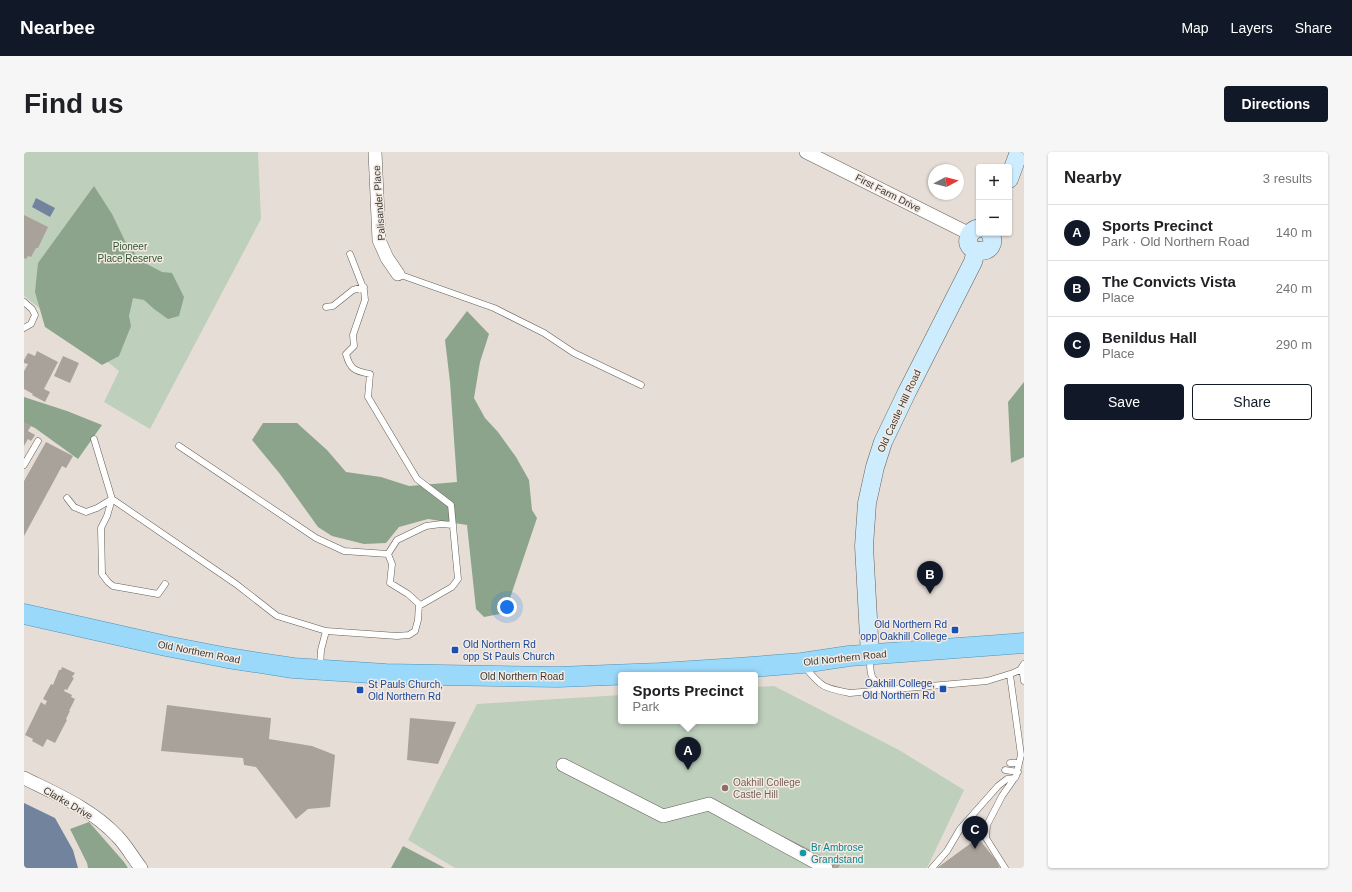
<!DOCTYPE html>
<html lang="en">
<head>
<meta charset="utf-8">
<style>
  :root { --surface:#fff; --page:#f6f6f6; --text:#202124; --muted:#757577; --line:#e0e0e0; --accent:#111827 }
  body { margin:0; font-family:Helvetica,sans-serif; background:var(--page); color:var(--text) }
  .controls { position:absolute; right:12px; top:12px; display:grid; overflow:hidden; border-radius:4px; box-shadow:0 1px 3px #0004 }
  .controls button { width:36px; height:36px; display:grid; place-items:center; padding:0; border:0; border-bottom:1px solid var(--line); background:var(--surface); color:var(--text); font:20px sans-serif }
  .compass { position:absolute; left:904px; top:12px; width:36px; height:36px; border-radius:50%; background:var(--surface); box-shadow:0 1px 3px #0004; rotate:83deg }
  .you { position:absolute; left:483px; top:455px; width:14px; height:14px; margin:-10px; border:3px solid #fff; border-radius:50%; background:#1a73e8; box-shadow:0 0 0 6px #1a73e833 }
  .badge { display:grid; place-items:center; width:26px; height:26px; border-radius:50%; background:var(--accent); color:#fff; font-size:13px; font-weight:700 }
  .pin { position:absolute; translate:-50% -33px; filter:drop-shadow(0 1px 2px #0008) }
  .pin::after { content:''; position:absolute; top:21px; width:14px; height:12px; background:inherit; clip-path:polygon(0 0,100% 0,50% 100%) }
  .popup { position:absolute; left:594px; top:520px; width:140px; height:52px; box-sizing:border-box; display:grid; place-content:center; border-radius:4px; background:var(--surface); filter:drop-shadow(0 1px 3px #0005); font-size:13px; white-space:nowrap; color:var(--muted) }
  .popup b { font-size:15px; color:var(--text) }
  .popup::after { content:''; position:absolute; left:50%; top:100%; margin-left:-8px; border:8px solid transparent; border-top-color:var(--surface) }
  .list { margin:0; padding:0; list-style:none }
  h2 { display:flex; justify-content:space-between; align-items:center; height:52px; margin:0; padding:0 16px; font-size:17px }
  h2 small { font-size:13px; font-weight:400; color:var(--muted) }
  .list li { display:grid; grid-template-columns:26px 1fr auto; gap:12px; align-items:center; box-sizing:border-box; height:56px; padding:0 16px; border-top:1px solid var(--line) }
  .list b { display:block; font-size:15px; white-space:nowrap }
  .list p { margin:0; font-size:13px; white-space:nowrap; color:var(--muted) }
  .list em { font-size:13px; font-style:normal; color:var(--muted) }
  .actions { display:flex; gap:8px; padding:12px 16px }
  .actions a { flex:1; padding:9px 0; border:1px solid var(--accent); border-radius:4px; text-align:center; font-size:14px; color:var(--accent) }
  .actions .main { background:var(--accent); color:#fff }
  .map { position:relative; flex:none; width:1000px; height:716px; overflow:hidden; border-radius:4px }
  header { display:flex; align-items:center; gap:24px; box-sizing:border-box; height:56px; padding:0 20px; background:var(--accent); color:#fff }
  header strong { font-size:19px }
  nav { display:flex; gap:22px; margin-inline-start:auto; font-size:14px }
  .intro { display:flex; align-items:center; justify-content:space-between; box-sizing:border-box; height:96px; padding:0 24px }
  h1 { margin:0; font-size:28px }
  .button { padding:10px 18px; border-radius:4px; background:var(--accent); color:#fff; font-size:14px; font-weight:700 }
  main { display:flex; gap:24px; padding:0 24px }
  aside { flex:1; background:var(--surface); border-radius:4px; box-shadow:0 1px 3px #0004 }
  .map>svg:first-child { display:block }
  .green { fill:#becfbc }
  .forest { fill:#8ca48b }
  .water { fill:#71839d }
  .building { fill:#a9a29a }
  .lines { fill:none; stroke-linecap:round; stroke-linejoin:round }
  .lane-casing { stroke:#655e57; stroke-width:7 }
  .street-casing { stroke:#655e57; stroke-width:14 }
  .secondary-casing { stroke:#655e57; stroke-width:19 }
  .primary-casing { stroke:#4e90b4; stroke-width:21 }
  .lane { stroke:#fff; stroke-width:6 }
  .street { stroke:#fff; stroke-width:13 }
  .secondary { stroke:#cdecfd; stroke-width:18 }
  .primary { stroke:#9bd9fb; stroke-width:20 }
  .transit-dot { fill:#1a4fb4; stroke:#f3ebe3; stroke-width:1.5 }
  .education-dot { fill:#8d6e63; stroke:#f3ebe3; stroke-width:1.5 }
  .culture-dot { fill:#0f9aa8; stroke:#f3ebe3; stroke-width:1.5 }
  .labels { text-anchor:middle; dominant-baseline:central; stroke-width:3; stroke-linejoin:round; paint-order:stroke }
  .street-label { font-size:10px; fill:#3b3835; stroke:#f3ebe3 }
  .park-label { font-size:10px; fill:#315630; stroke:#f3ebe3 }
  .transit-label { font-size:10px; fill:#164399; stroke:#f3ebe3; text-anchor:end }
  .education-label { font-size:10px; fill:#785e54; stroke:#f3ebe3; text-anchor:start }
  .culture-label { font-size:10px; fill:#0d838f; stroke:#f3ebe3; text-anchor:start }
</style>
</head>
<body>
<header>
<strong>Nearbee</strong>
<nav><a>Map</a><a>Layers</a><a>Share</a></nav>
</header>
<div class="intro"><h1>Find us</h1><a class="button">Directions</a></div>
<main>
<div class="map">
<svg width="1000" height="716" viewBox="0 0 1000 716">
  <rect width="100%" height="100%" fill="#e6ded6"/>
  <path class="green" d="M 0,0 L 234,0 L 237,67 L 126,277 L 80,250 L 95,219 L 0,144 Z
    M 750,534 L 875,598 L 940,638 L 903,716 L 431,716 L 384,688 L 453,552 L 597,543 L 597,569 L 731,569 L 731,535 Z"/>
  <path class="forest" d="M 70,34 L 88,62 L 101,89 L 117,109 L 138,120 L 148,121 L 160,145 L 155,164 L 144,167 L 130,157 L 120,148 L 109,146 L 105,164 L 107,174 L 95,204 L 78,213 L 21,175 L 11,140 L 14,111 Z
    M 443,159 L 465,182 L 456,210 L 450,246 L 461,266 L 474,280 L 492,305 L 505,328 L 508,358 L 513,366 L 481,461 L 460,465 L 452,457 L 443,373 L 404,367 L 375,375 L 362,391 L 340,392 L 308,384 L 294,375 L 256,322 L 228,288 L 239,271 L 273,271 L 303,298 L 322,320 L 357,325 L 385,334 L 433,330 L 426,230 L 421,188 Z
    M 1000,230 L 1000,305 L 987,311 L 984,250 Z
    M 0,245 L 43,259 L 78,273 L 54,307 L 11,276 L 0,271 Z
    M 65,670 L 100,710 L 104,716 L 64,716 L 63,711 L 46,677 Z
    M 379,694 L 421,716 L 367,716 Z"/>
  <path class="water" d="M 12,46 L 31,56 L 26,65 L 8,55 Z
    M 0,651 L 31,666 L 49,698 L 54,716 L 0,716 Z"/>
  <path class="building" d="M 0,63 L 24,75 L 14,96 L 12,96 L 7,105 L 4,104 L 2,107 L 0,106 Z
    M 13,199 L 34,210 L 20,237 L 26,240 L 21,250 L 8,243 L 9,242 L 0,237 L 0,219 L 4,212 L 0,211 L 0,208 L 4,201 L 11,204 Z
    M 39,204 L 55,211 L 46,231 L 30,224 Z
    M 0,270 L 7,274 L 4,279 L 11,283 L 7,289 L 4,287 L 0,294 Z
    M 22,290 L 49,304 L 42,316 L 38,314 L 0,384 L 0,329 Z
    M 38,515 L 51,521 L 48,525 L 50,526 L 43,538 L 41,537 L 40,539 L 48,543 L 47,545 L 51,547 L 45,559 L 46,559 L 42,567 L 43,568 L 31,591 L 23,587 L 19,595 L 8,589 L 9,587 L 1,583 L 17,550 L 21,553 L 23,549 L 19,547 L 27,532 L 29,533 L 35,518 L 37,518 Z
    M 143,553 L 247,566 L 245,587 L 288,594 L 311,603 L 306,655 L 284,657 L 272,667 L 232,615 L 220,613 L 219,606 L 137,599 Z
    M 386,566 L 432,570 L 414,612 L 383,608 Z
    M 747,678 L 816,713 L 814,716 L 797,716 L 742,688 Z
    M 954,686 L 972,708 L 976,716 L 913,716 Z"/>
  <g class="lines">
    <g class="lane-casing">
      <path id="lane" d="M 326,102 L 340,138 L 341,148 L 329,183 L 330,194 L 322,202 C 326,217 330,219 346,222 L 344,245 L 393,327 L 427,353 L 434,427 L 428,435 L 395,454
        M 374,122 L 470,156 L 520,181 L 550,201 L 617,233
        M 0,150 L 8,157 L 11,163 L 7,172 L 0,176
        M 302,155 L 309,154 L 329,138 L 340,135
        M 70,287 L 88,347 L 212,432 L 253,464 L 302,479 L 297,498 L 296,515
        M 155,294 L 292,386 L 320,399 L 364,402
        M 0,313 L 14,289
        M 43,346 L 50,355 L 62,360 L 73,356 L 88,347 L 83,364 L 77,376 L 78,422 L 84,430 L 89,434 L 134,442 L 141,432
        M 302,479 L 373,484 L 385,483 L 391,479 L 394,468 L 395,452 L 384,442 L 366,431 L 368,412 L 364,402 L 373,388 L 402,374 L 417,372 L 429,373
        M 846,505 C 846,526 846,528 866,537
        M 781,515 C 798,536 800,536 826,541 L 963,529 L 989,521 L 996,518 L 1000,512
        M 998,515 L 1000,529
        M 986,611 L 995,611
        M 981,618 L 994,620
        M 908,716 L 923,699 L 936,677 L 974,634 L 983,627 L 991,626
        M 981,716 L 962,686 L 963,673 L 978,644 L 992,624 L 997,603 L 986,523"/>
    </g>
    <g class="street-casing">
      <path id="street" d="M 351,0 L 355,88 L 363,106 L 374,122
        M 782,0 L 946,82
        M 539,613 L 639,664 L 685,652 L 802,716
        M 0,626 C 32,642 68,657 93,684 C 102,693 109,706 117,716"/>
    </g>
    <g class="secondary-casing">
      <path id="secondary" d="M 985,27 L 995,0
        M 955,76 C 951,77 947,79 945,84 C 938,105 978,104 966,81
        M 846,503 L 840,394 L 843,351 L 851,315 L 859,290 L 883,240 L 949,110 L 952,99"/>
    </g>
    <g class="primary-casing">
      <path id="primary" d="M 0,462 L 142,494 L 204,506 L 269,516 L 362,522 L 534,525 L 636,521 L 714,516 L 778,511 L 825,504 L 1000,491"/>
    </g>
    <use href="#lane" class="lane"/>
    <use href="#street" class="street"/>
    <use href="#secondary" class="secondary"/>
    <use href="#primary" class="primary"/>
  </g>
  <g class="transit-dot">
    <rect x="927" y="474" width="8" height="8" rx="2"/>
    <rect x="427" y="494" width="8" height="8" rx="2"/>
    <rect x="915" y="533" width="8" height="8" rx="2"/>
    <rect x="332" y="534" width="8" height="8" rx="2"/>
  </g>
  <circle class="education-dot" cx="701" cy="636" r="4"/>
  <circle class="culture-dot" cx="779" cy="701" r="4"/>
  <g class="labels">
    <g class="street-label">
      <text transform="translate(864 41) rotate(27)">First Farm Drive</text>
      <text transform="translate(355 51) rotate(-94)">Palisander Place</text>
      <text transform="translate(875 259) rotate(-65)">Old Castle Hill Road</text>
      <text transform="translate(175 500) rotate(11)">Old Northern Road</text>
      <text transform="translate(821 506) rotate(-6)">Old Northern Road</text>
      <text x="498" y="524">Old Northern Road</text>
      <text transform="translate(44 651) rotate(30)">Clarke Drive</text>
    </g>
    <g class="park-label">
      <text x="106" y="94">Pioneer<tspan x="106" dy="12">Place Reserve</tspan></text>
    </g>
    <g class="transit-label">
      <text x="923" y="472">Old Northern Rd<tspan x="923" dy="12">opp Oakhill College</tspan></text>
      <text x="439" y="492" text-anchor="start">Old Northern Rd<tspan x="439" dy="12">opp St Pauls Church</tspan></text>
      <text x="911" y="531">Oakhill College,<tspan x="911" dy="12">Old Northern Rd</tspan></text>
      <text x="344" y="532" text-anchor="start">St Pauls Church,<tspan x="344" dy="12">Old Northern Rd</tspan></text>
    </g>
    <g class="education-label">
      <text x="709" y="630">Oakhill College<tspan x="709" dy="12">Castle Hill</tspan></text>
    </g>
    <g class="culture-label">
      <text x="787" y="695">Br Ambrose<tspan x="787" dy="12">Grandstand</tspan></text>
    </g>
  </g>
</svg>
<div class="controls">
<button>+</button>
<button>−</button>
</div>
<svg class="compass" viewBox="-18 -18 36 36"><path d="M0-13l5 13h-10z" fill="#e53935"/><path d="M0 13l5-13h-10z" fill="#757577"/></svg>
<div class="you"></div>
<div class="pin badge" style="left:664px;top:618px">A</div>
<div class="popup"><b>Sports Precinct</b>Park</div>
<div class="pin badge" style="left:906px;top:442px">B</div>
<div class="pin badge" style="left:951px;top:697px">C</div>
</div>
<aside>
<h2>Nearby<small>3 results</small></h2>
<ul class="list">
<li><span class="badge">A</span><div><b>Sports Precinct</b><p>Park · Old Northern Road</p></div><em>140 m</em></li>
<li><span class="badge">B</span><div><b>The Convicts Vista</b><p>Place</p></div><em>240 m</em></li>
<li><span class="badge">C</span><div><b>Benildus Hall</b><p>Place</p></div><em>290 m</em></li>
</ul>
<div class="actions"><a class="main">Save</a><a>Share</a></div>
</aside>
</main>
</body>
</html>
